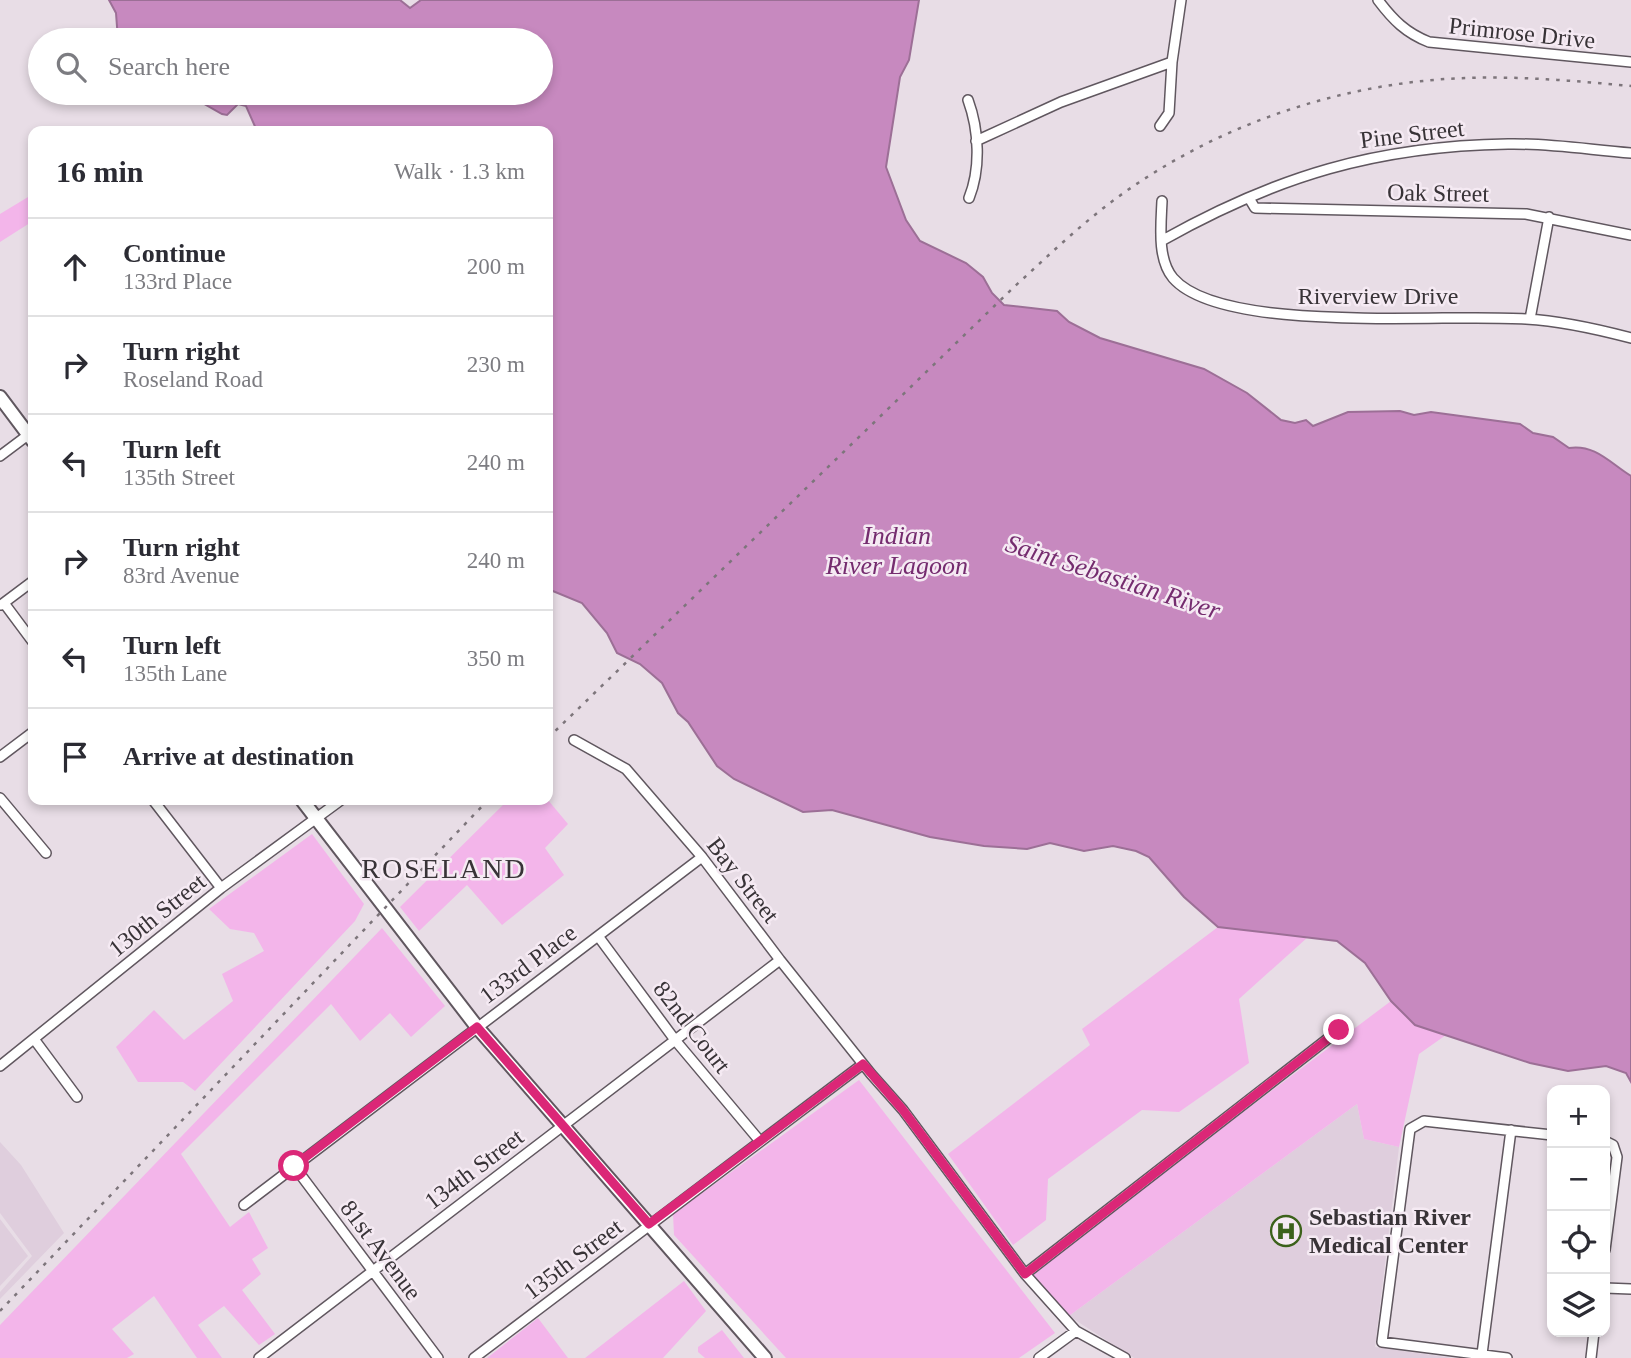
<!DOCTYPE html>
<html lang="en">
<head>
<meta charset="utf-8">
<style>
  :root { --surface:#fff; --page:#f7f7f7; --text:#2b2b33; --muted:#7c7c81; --line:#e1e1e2 }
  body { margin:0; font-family:Georgia,serif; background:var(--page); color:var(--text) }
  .controls { position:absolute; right:21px; bottom:21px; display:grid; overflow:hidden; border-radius:14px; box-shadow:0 4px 10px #0003 }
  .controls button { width:63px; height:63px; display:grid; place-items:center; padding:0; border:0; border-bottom:2px solid var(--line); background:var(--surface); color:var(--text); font:35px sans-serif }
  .stop { position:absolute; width:21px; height:21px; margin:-16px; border:5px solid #db2777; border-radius:50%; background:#fff }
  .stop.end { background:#db2777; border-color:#fff; box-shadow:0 2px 7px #0008 }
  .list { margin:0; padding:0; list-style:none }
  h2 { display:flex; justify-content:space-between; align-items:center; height:91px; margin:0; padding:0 28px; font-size:30px }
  h2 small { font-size:23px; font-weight:400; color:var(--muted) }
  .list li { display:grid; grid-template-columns:46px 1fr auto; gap:21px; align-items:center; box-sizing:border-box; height:98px; padding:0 28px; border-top:2px solid var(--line) }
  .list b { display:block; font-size:26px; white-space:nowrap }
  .list p { margin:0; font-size:23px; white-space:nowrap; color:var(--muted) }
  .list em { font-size:23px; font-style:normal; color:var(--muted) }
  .icon { flex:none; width:38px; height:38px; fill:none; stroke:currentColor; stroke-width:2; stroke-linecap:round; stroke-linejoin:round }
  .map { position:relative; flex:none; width:1631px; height:1358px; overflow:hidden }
  .search { position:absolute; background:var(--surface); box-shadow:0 4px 10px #0003; left:28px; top:28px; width:525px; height:77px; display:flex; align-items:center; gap:18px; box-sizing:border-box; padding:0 24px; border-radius:38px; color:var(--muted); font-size:26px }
  .panel { position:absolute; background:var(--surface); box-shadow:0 4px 10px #0003; left:28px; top:126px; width:525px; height:679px; border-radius:14px }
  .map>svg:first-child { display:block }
  .built { fill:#dfcedd }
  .green { fill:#f3b5ea }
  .water { fill:#c789bf; stroke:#9c6f96; stroke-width:2 }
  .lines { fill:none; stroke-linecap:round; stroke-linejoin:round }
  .minor-casing { stroke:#60575f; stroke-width:12 }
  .major-casing { stroke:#60575f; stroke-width:16 }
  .minor { stroke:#fff; stroke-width:9 }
  .major { stroke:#fff; stroke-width:12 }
  .rail { stroke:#7d757b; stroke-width:2.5; stroke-dasharray:3.5 7; stroke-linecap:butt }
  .route { stroke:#db2777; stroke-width:9 }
  .labels { text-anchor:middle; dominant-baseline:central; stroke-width:5; stroke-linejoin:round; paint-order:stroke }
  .street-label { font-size:24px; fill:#383337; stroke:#f5eaf3 }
  .poi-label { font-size:24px; font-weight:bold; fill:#383337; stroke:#f5eaf3; text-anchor:start }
  .water-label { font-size:26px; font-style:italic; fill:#752c6f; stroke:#f5eaf3 }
  .quarter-label { font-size:28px; letter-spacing:2px; fill:#383337; stroke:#f5eaf3 }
</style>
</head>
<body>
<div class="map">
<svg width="1631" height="1358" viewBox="0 0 1631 1358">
  <rect width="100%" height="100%" fill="#e8dde6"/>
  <path class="built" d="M 1357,1104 L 1364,1139 L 1399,1147 L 1375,1347 L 1453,1358 L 1134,1358 L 1069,1316 Z
    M 0,1142 L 21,1165 L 64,1233 L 0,1299 L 0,1292 L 32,1256 L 0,1213 Z
    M 0,1219 L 28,1256 L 0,1286 Z"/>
  <path class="green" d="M 33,194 L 33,221 L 0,242 L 0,214 Z
    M 508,800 L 548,800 L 568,824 L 545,848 L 564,875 L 502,925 L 467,885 L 419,931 L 400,907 Z
    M 312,834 L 364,904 L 355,921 L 195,1091 L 183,1082 L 138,1082 L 116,1047 L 154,1010 L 184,1040 L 233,1001 L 222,974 L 264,951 L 254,933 L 230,929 L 209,909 Z
    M 1218,927 L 1308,937 L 1239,999 L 1249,1063 L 1179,1112 L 1142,1110 L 1048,1179 L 1046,1220 L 1013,1245 L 948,1154 L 1090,1045 L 1082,1029 Z
    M 382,928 L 445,1006 L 411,1037 L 390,1013 L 360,1041 L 331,1004 L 181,1154 L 230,1227 L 249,1212 L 268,1248 L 252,1259 L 261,1274 L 242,1290 L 275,1334 L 259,1345 L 224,1306 L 198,1325 L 222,1358 L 197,1358 L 154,1296 L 112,1329 L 134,1354 L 127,1358 L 0,1358 L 0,1325 Z
    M 1391,1001 L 1415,1025 L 1446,1035 L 1419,1054 L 1399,1147 L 1364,1139 L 1357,1104 L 1069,1316 L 1029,1273 Z
    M 859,1080 L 1055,1333 L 1019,1358 L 786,1358 L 674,1235 L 673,1214 Z
    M 684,1281 L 706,1311 L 663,1358 L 585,1358 Z
    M 538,1318 L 568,1358 L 487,1358 Z
    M 722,1330 L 744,1358 L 705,1358 L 698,1352 L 698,1347 Z"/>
  <path class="water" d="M 109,0 L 400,0 L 410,8 L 421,0 L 919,0 L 909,60 L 900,77 L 886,167 L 906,220 L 920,241 L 966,263 L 983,277 L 992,293 L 1004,305 L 1057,311 L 1069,322 L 1100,338 L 1204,369 L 1247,393 L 1281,420 L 1295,423 L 1306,420 L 1313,426 L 1348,412 L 1400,411 L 1414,415 L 1431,412 L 1520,424 L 1533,433 L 1553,437 L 1569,448 C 1595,444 1610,463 1631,476 L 1631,1082 L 1626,1073 L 1606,1066 L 1568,1071 L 1530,1063 L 1415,1025 L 1391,1001 L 1365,963 L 1337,941 L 1218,927 L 1184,897 L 1149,857 L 1136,851 L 1113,846 L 1084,851 L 1050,843 L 1027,849 L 984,846 L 930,837 L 832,810 L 803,812 L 734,779 L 717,766 L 688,722 L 678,713 L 662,683 L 640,664 L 617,653 L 607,633 L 582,603 L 548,589 L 548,131 L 257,131 L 246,106 L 238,104 L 227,115 L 222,114 L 185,93 L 541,93 L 541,40 L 118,40 L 116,13 Z"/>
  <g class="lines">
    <g class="minor-casing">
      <path id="minor" d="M 1378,0 C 1393,20 1406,33 1429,42 L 1631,62
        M 968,100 C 979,130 981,168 969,198
        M 1160,126 L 1169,113 L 1172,62 L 1181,0
        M 976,141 L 1061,102 L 1172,62
        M 1249,198 L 1255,208 L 1526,214 L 1631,235
        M 1162,201 C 1161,225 1157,259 1173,278 C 1222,335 1448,313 1526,319 C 1562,321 1597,329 1631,338
        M 1163,240 C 1277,176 1377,146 1508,144 C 1549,143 1591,150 1631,153
        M 1530,319 L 1549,217
        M 0,456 L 32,432
        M 4,603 L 33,642
        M 1,605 L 33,581
        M 574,740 L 626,769 L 702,857 L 780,960 L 871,1074 L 903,1110 L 1025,1274 L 1076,1331 L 1125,1358
        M 0,757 L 33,732
        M 0,798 L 46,853
        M 153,800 L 221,888
        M 598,936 L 675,1040 L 759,1140
        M 34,1039 L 77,1097
        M 0,1066 L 221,888 L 341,800
        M 1605,1141 L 1613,1145 L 1617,1157 L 1605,1250
        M 294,1166 L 438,1358
        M 244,1205 L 702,857
        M 1025,1274 L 1339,1030
        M 1605,1288 L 1631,1289
        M 1482,1354 L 1511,1130
        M 259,1358 L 780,960
        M 474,1358 L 863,1064
        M 1039,1358 L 1076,1331
        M 1507,1358 L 1382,1342 L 1410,1129 L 1424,1121 L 1552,1135
        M 1591,1358 L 1594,1332"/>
    </g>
    <g class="major-casing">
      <path id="major" d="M 0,397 L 33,441
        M 302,800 L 477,1027 L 765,1358"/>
    </g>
    <use href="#minor" class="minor"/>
    <use href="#major" class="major"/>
    <path class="rail" d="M 548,738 L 1014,287 C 1048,256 1081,224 1118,197 C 1218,124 1343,82 1466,78 C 1521,76 1576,81 1631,86
      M 0,1311 L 488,800"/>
  </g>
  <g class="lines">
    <path class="route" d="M 294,1166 L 477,1027 L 649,1224 L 863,1064 L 903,1110 L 1025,1274 L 1339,1030"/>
  </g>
  <defs>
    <g id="hospital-ring" transform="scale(1.575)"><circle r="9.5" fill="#f5eaf3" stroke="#3c621b" stroke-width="1.5"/><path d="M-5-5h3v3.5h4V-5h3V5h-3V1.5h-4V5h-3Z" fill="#3c621b"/></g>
  </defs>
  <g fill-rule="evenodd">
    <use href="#hospital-ring" x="1286" y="1231"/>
  </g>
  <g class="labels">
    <g class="street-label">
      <text transform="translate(1522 33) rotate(6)">Primrose Drive</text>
      <text transform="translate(1412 134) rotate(-7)">Pine Street</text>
      <text transform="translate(1438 193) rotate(1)">Oak Street</text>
      <text x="1378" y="296">Riverview Drive</text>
      <text transform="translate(743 880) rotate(52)">Bay Street</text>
      <text transform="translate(157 915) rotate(-39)">130th Street</text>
      <text transform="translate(528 964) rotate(-37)">133rd Place</text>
      <text transform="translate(692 1027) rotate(52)">82nd Court</text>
      <text transform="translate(474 1169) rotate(-37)">134th Street</text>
      <text transform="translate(381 1250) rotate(53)">81st Avenue</text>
      <text transform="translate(573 1259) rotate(-37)">135th Street</text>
    </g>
    <g class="poi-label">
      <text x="1309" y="1217">Sebastian River<tspan x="1309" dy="28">Medical Center</tspan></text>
    </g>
    <g class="water-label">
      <text x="897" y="535">Indian<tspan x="897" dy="30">River Lagoon</tspan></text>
      <text transform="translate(1113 577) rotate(18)">Saint Sebastian River</text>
    </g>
    <g class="quarter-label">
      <text x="444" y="868">ROSELAND</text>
    </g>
  </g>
</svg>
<div class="controls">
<button>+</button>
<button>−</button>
<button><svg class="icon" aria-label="locate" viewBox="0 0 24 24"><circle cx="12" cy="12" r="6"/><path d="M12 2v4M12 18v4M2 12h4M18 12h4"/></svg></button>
<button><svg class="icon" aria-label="layers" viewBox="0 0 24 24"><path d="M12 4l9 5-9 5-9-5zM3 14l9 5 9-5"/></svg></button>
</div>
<div class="stop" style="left:294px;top:1166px"></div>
<div class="stop end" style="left:1339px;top:1030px"></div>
<div class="search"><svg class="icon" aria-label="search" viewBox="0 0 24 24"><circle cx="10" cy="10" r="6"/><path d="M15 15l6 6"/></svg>Search here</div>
<section class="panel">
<h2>16 min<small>Walk · 1.3 km</small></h2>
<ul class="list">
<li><svg class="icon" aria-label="ahead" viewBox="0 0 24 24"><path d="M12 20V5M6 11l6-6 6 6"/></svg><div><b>Continue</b><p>133rd Place</p></div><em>200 m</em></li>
<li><svg class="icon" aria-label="right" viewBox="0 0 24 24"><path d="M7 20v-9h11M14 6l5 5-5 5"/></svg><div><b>Turn right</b><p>Roseland Road</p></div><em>230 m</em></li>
<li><svg class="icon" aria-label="left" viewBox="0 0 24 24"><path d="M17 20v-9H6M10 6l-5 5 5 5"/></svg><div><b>Turn left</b><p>135th Street</p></div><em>240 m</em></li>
<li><svg class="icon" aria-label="right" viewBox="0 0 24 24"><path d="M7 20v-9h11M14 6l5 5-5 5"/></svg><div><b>Turn right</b><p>83rd Avenue</p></div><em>240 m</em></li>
<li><svg class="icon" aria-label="left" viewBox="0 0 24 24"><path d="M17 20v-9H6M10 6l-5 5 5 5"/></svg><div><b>Turn left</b><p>135th Lane</p></div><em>350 m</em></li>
<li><svg class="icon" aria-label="arrive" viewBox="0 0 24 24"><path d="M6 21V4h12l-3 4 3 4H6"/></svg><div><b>Arrive at destination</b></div></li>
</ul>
</section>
</div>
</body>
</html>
